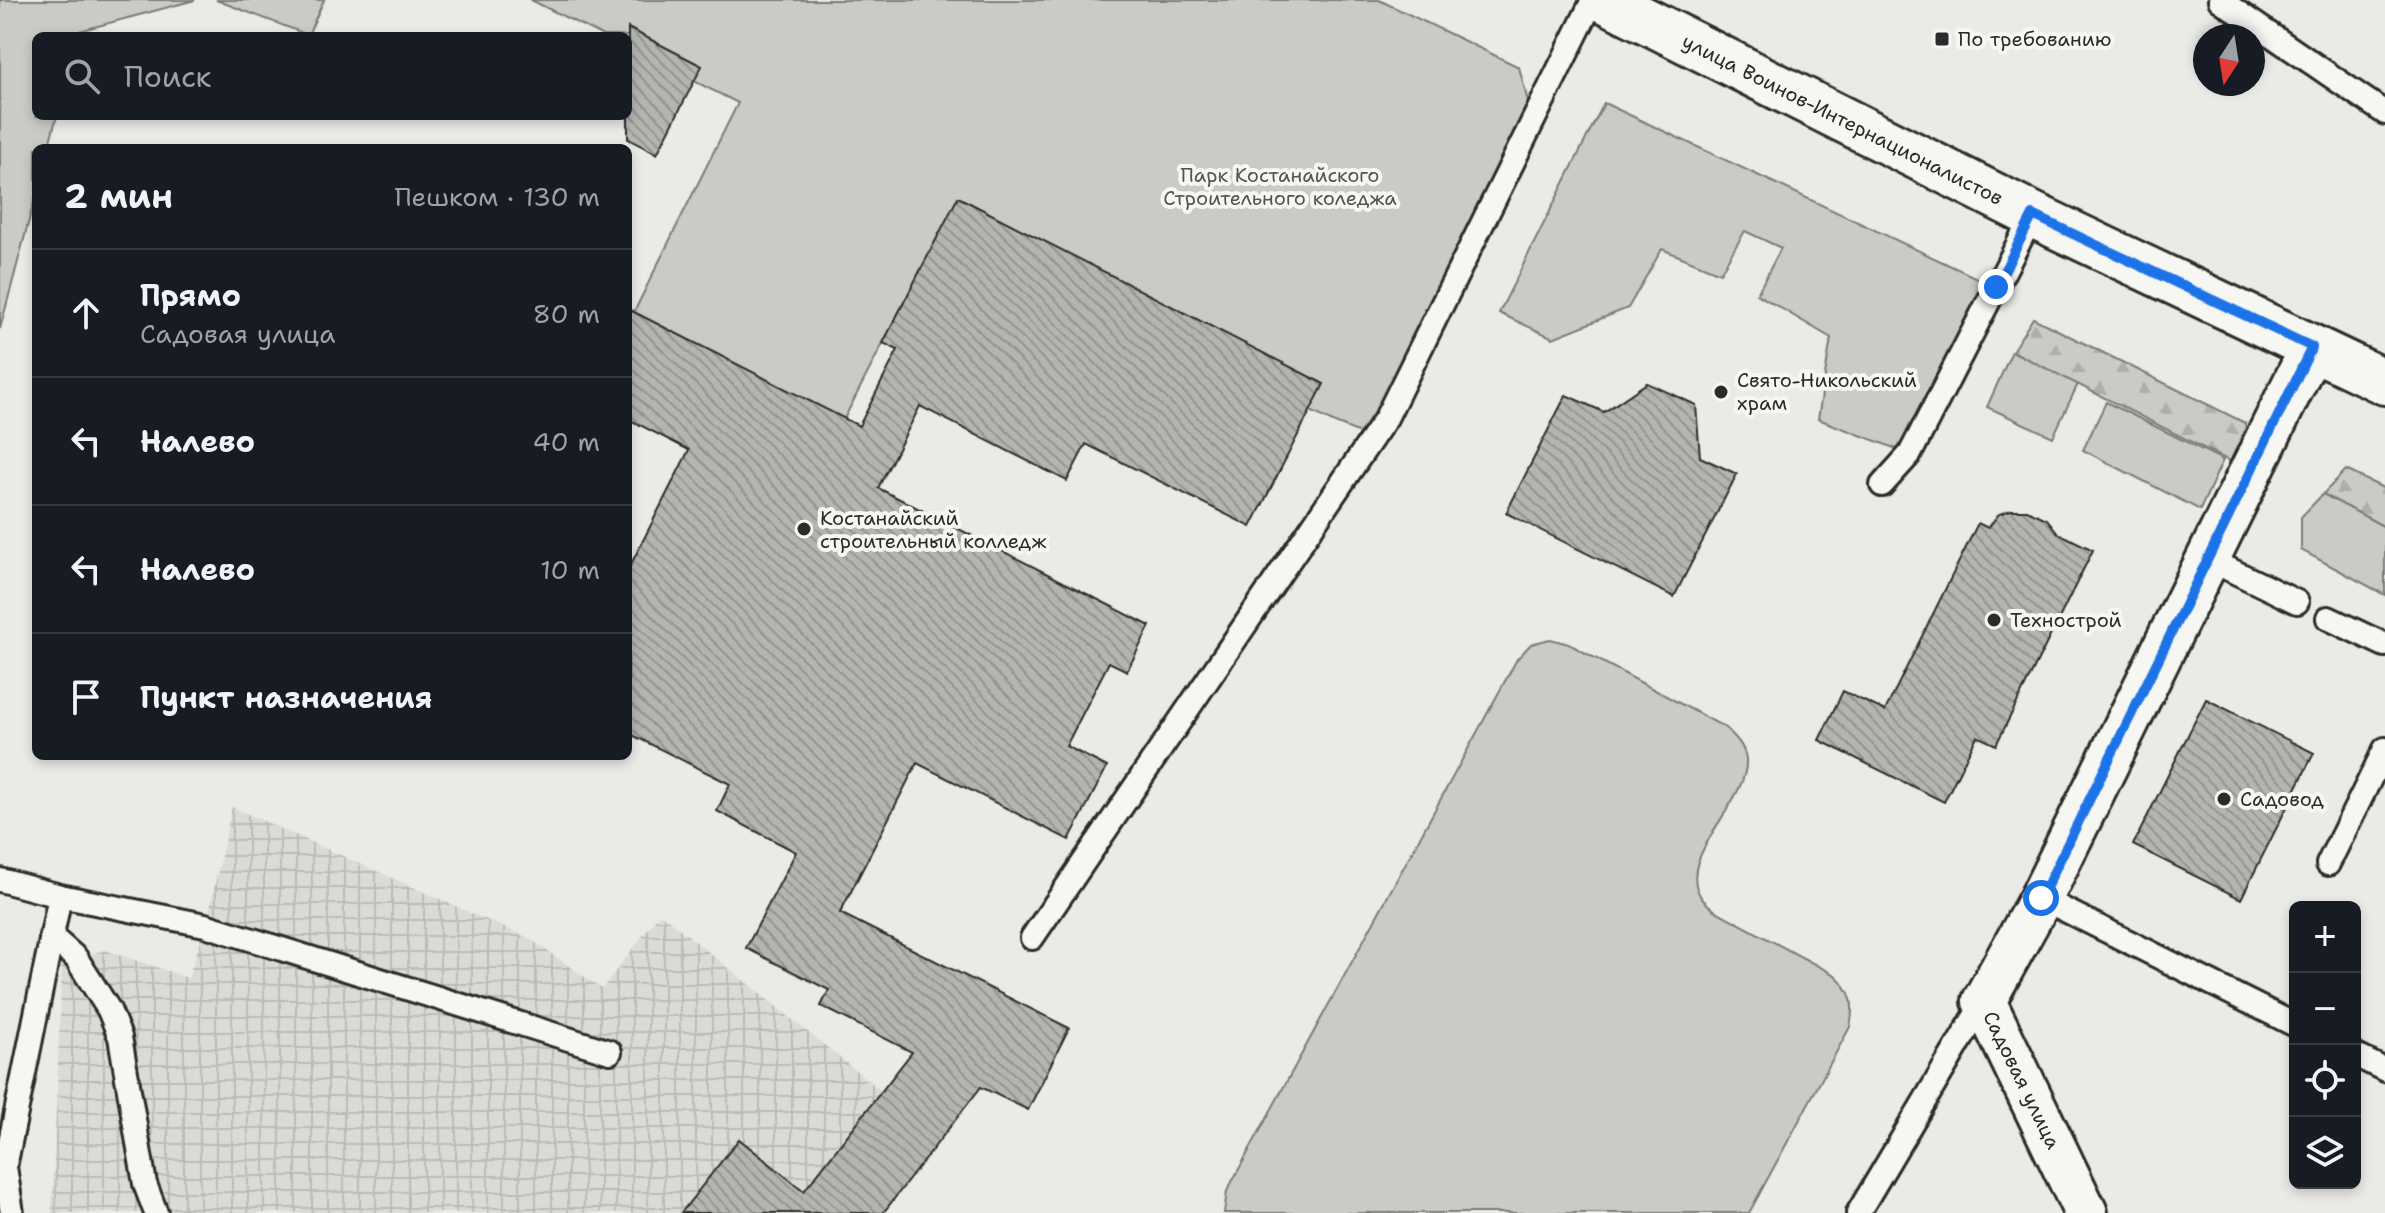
<!DOCTYPE html>
<html lang="ru">
<head>
<meta charset="utf-8">
<style>
  :root { --surface:#171b24; --page:#242831; --text:#f1f3f6; --muted:#9ea1a6; --line:#363941 }
  body { margin:0; font-family:"Shantell Sans",sans-serif; background:var(--page); color:var(--text) }
  .controls { position:absolute; right:24px; bottom:24px; display:grid; overflow:hidden; border-radius:12px; box-shadow:0 4px 12px #0003 }
  .controls button { width:72px; height:72px; display:grid; place-items:center; padding:0; border:0; border-bottom:2px solid var(--line); background:var(--surface); color:var(--text); font:40px sans-serif }
  .compass { position:absolute; left:2193px; top:24px; width:72px; height:72px; border-radius:50%; background:var(--surface); box-shadow:0 4px 12px #0003; rotate:192deg }
  .stop { position:absolute; width:24px; height:24px; margin:-18px; border:6px solid #1a73e8; border-radius:50%; background:#fff }
  .stop.end { background:#1a73e8; border-color:#fff; box-shadow:0 2px 8px #0008 }
  .list { margin:0; padding:0; list-style:none }
  h2 { display:flex; justify-content:space-between; align-items:center; height:104px; margin:0; padding:0 32px; font-size:34px }
  h2 small { font-size:26px; font-weight:400; color:var(--muted) }
  .list li { display:grid; grid-template-columns:52px 1fr auto; gap:24px; align-items:center; box-sizing:border-box; height:128px; padding:0 32px; border-top:2px solid var(--line) }
  .list b { display:block; font-size:30px; white-space:nowrap }
  .list p { margin:0; font-size:26px; white-space:nowrap; color:var(--muted) }
  .list em { font-size:26px; font-style:normal; color:var(--muted) }
  .icon { flex:none; width:44px; height:44px; fill:none; stroke:currentColor; stroke-width:2; stroke-linecap:round; stroke-linejoin:round }
  .map { position:relative; flex:none; width:2385px; height:1213px; overflow:hidden }
  .search { position:absolute; background:var(--surface); box-shadow:0 4px 12px #0003; left:32px; top:32px; width:600px; height:88px; display:flex; align-items:center; gap:20px; box-sizing:border-box; padding:0 28px; border-radius:12px; color:var(--muted); font-size:30px }
  .panel { position:absolute; background:var(--surface); box-shadow:0 4px 12px #0003; left:32px; top:144px; width:600px; height:616px; border-radius:12px }
  .map>svg:first-child { display:block }
  .industrial { fill:url(#industrial-grid) }
  .green { fill:#cacac7; stroke:#7a7a79; stroke-width:2 }
  .forest { fill:url(#forest-firs); stroke:#7a7a79; stroke-width:2 }
  .building { fill:url(#building-back-hatch); stroke:#2b2b2b; stroke-width:2 }
  .lines { fill:none; stroke-linecap:round; stroke-linejoin:round }
  .service-casing { stroke:#2b2b2b; stroke-width:28 }
  .minor-casing { stroke:#2b2b2b; stroke-width:48 }
  .tertiary-casing { stroke:#2b2b2b; stroke-width:50 }
  .service { stroke:#f6f6f2; stroke-width:22 }
  .minor { stroke:#f6f6f2; stroke-width:42 }
  .tertiary { stroke:#f6f6f2; stroke-width:44 }
  .route { stroke:#1a73e8; stroke-width:10 }
  .poi-dot { fill:#2b2b2b; stroke:#f6f6f2; stroke-width:3 }
  .labels { text-anchor:middle; dominant-baseline:central; stroke-width:8; stroke-linejoin:round; paint-order:stroke }
  .poi-label { font-size:20px; fill:#2b2b2b; stroke:#f6f6f2; text-anchor:start }
  .street-label { font-size:20px; fill:#2b2b2b; stroke:#f6f6f2 }
  .park-label { font-size:20px; fill:#535352; stroke:#f6f6f2 }
</style>
</head>
<body>
<div class="map">
<svg width="2385" height="1213" viewBox="0 0 2385 1213">
  <defs>
    <pattern id="industrial-grid" width="8" height="8" patternUnits="userSpaceOnUse" patternTransform="scale(2)"><rect width="8" height="8" fill="#dadad6"/><path d="M0 4h8M4 0v8" fill="none" stroke="#bbbbb8"/></pattern>
    <pattern id="forest-firs" width="22" height="20" patternUnits="userSpaceOnUse" patternTransform="scale(2)"><rect width="22" height="20" fill="#cacac7"/><path d="M5 1l3.5 6h-7zM16 11l3.5 6h-7z" fill="#aeaeab"/></pattern>
    <pattern id="building-back-hatch" width="6" height="6" patternUnits="userSpaceOnUse" patternTransform="scale(2)"><rect width="6" height="6" fill="#b4b4b1"/><path d="M-1 5l2 2M0 0l6 6M5-1l2 2" fill="none" stroke="#939390"/></pattern>
  </defs>
  <rect width="100%" height="100%" fill="#eaeae6"/>
  <filter id="ink" filterUnits="userSpaceOnUse"><feTurbulence type="fractalNoise" baseFrequency=".0125" numOctaves="2"/><feDisplacementMap in="SourceGraphic" scale="16" xChannelSelector="R" yChannelSelector="G"/><feConvolveMatrix kernelMatrix="1 2 1 2 8 2 1 2 1" color-interpolation-filters="sRGB"/></filter>
  <g filter="url(#ink)">
    <path class="industrial" d="M 232,807 L 530,939 L 602,989 L 660,913 L 941,1139 L 883,1213 L 52,1213 L 62,963 L 105,950 L 188,978 L 206,925 Z"/>
    <path class="green" d="M 0,0 L 195,0 L 79,31 L 78,36 L 36,36 L 36,116 L 57,116 L 48,148 L 36,148 L 36,194 L 0,329 Z
      M 216,0 L 324,0 L 308,35 Z
      M 531,0 L 1379,0 L 1519,67 L 1529,106 L 1372,438 L 1335,423 L 942,229 L 844,419 L 630,320 L 738,103 L 628,48 L 628,36 L 603,36 Z
      M 1604,103 L 1996,287 L 1910,454 L 1818,419 L 1831,338 L 1757,294 L 1781,248 L 1745,231 L 1720,273 L 1662,249 L 1628,308 L 1553,338 L 1499,313 Z
      M 2012,351 L 2078,384 L 2053,437 L 1987,407 Z
      M 2106,402 L 2223,460 L 2200,510 L 2083,450 Z
      M 2323,494 L 2385,527 L 2385,595 L 2301,550 L 2301,517 Z
      M 1550,639 L 1569,644 L 1726,728 C 1735,737 1744,745 1746,759 C 1750,801 1674,857 1701,897 C 1704,902 1710,906 1714,910 L 1835,975 C 1852,991 1855,1003 1850,1027 L 1749,1213 L 1224,1213 L 1227,1191 L 1517,659 L 1531,644 Z"/>
    <path class="forest" d="M 2033,318 L 2245,423 L 2251,472 L 2012,351 Z
      M 2346,470 L 2385,489 L 2385,527 L 2323,494 Z"/>
    <path class="building" d="M 628,28 L 702,66 L 657,154 L 628,139 Z
      M 958,197 L 1324,384 L 1251,527 L 1086,444 L 1067,481 L 920,406 L 878,488 L 1150,626 L 1127,671 L 1109,662 L 1066,746 L 1107,767 L 1069,840 L 917,763 L 840,913 L 1069,1028 L 1028,1110 L 981,1087 L 883,1213 L 681,1213 L 739,1139 L 804,1191 L 912,1052 L 821,1006 L 829,990 L 746,948 L 796,852 L 717,811 L 730,784 L 628,733 L 628,570 L 689,450 L 628,419 L 628,309 L 859,426 L 898,350 L 883,343 Z
      M 1647,383 L 1696,405 L 1700,457 L 1737,474 L 1674,597 L 1506,513 L 1566,395 L 1604,412 Z
      M 2011,510 L 2027,510 L 2047,519 L 2058,533 L 2093,550 L 1996,745 L 1977,736 L 1944,802 L 1819,740 L 1843,691 L 1885,711 L 1978,523 L 1988,528 L 1999,514 Z
      M 2206,699 L 2314,753 L 2241,899 L 2133,845 Z"/>
    <g class="lines">
      <g class="service-casing">
        <path id="service" d="M 2220,0 L 2385,113
          M 1882,485 L 1910,454 L 2033,215
          M 2208,559 L 2297,602
          M 2328,618 L 2385,645
          M 2328,864 L 2385,749
          M 0,880 L 60,896 L 205,925 L 610,1052
          M 2041,898 L 2295,1025
          M 51,936 L 76,958 L 109,1010 L 120,1037 L 145,1184 L 156,1213
          M 1032,938 L 1386,418 L 1593,0
          M 2355,1055 L 2385,1070
          M 12,1213 L 5,1167 L 60,896
          M 1858,1213 L 1984,1001"/>
      </g>
      <g class="minor-casing">
        <path id="minor" d="M 2086,1213 L 1984,1001 L 2041,898 L 2312,347"/>
      </g>
      <g class="tertiary-casing">
        <g id="tertiary">
          <path id="s1" d="M 1605,0 L 2033,215 L 2385,382"/>
        </g>
      </g>
      <use href="#service" class="service"/>
      <use href="#minor" class="minor"/>
      <use href="#tertiary" class="tertiary"/>
    </g>
  </g>
  <g class="lines" filter="url(#ink)">
    <path class="route" d="M 1996,287 L 2033,215 L 2312,347 L 2041,898"/>
  </g>
  <g class="poi-dot">
    <rect x="1934" y="31" width="16" height="16" rx="4"/>
    <circle cx="1721" cy="392" r="8"/>
    <circle cx="804" cy="529" r="8"/>
    <circle cx="1994" cy="620" r="8"/>
    <circle cx="2224" cy="799" r="8"/>
  </g>
  <g class="labels">
    <g class="poi-label">
      <text x="1958" y="39">По требованию</text>
      <text x="1737" y="380">Свято-Никольский<tspan x="1737" dy="23">храм</tspan></text>
      <text x="820" y="518">Костанайский<tspan x="820" dy="23">строительный колледж</tspan></text>
      <text x="2010" y="620">Технострой</text>
      <text x="2240" y="799">Садовод</text>
    </g>
    <g class="street-label">
      <text stroke="none"><textPath href="#s1" startOffset="266">улица Воинов-Интернационалистов</textPath></text>
      <text transform="translate(2022 1080) rotate(64)">Садовая улица</text>
    </g>
    <g class="park-label">
      <text x="1280" y="175">Парк Костанайского<tspan x="1280" dy="23">Строительного коледжа</tspan></text>
    </g>
  </g>
</svg>
<div class="controls">
<button>+</button>
<button>−</button>
<button><svg class="icon" aria-label="locate" viewBox="0 0 24 24"><circle cx="12" cy="12" r="6"/><path d="M12 2v4M12 18v4M2 12h4M18 12h4"/></svg></button>
<button><svg class="icon" aria-label="layers" viewBox="0 0 24 24"><path d="M12 4l9 5-9 5-9-5zM3 14l9 5 9-5"/></svg></button>
</div>
<svg class="compass" viewBox="-18 -18 36 36"><path d="M0-13l5 13h-10z" fill="#e53935"/><path d="M0 13l5-13h-10z" fill="#9ea1a6"/></svg>
<div class="stop" style="left:2041px;top:898px"></div>
<div class="stop end" style="left:1996px;top:287px"></div>
<div class="search"><svg class="icon" aria-label="search" viewBox="0 0 24 24"><circle cx="10" cy="10" r="6"/><path d="M15 15l6 6"/></svg>Поиск</div>
<section class="panel">
<h2>2 мин<small>Пешком · 130 m</small></h2>
<ul class="list">
<li><svg class="icon" aria-label="ahead" viewBox="0 0 24 24"><path d="M12 20V5M6 11l6-6 6 6"/></svg><div><b>Прямо</b><p>Садовая улица</p></div><em>80 m</em></li>
<li><svg class="icon" aria-label="left" viewBox="0 0 24 24"><path d="M17 20v-9H6M10 6l-5 5 5 5"/></svg><div><b>Налево</b></div><em>40 m</em></li>
<li><svg class="icon" aria-label="left" viewBox="0 0 24 24"><path d="M17 20v-9H6M10 6l-5 5 5 5"/></svg><div><b>Налево</b></div><em>10 m</em></li>
<li><svg class="icon" aria-label="arrive" viewBox="0 0 24 24"><path d="M6 21V4h12l-3 4 3 4H6"/></svg><div><b>Пункт назначения</b></div></li>
</ul>
</section>
</div>
</body>
</html>
